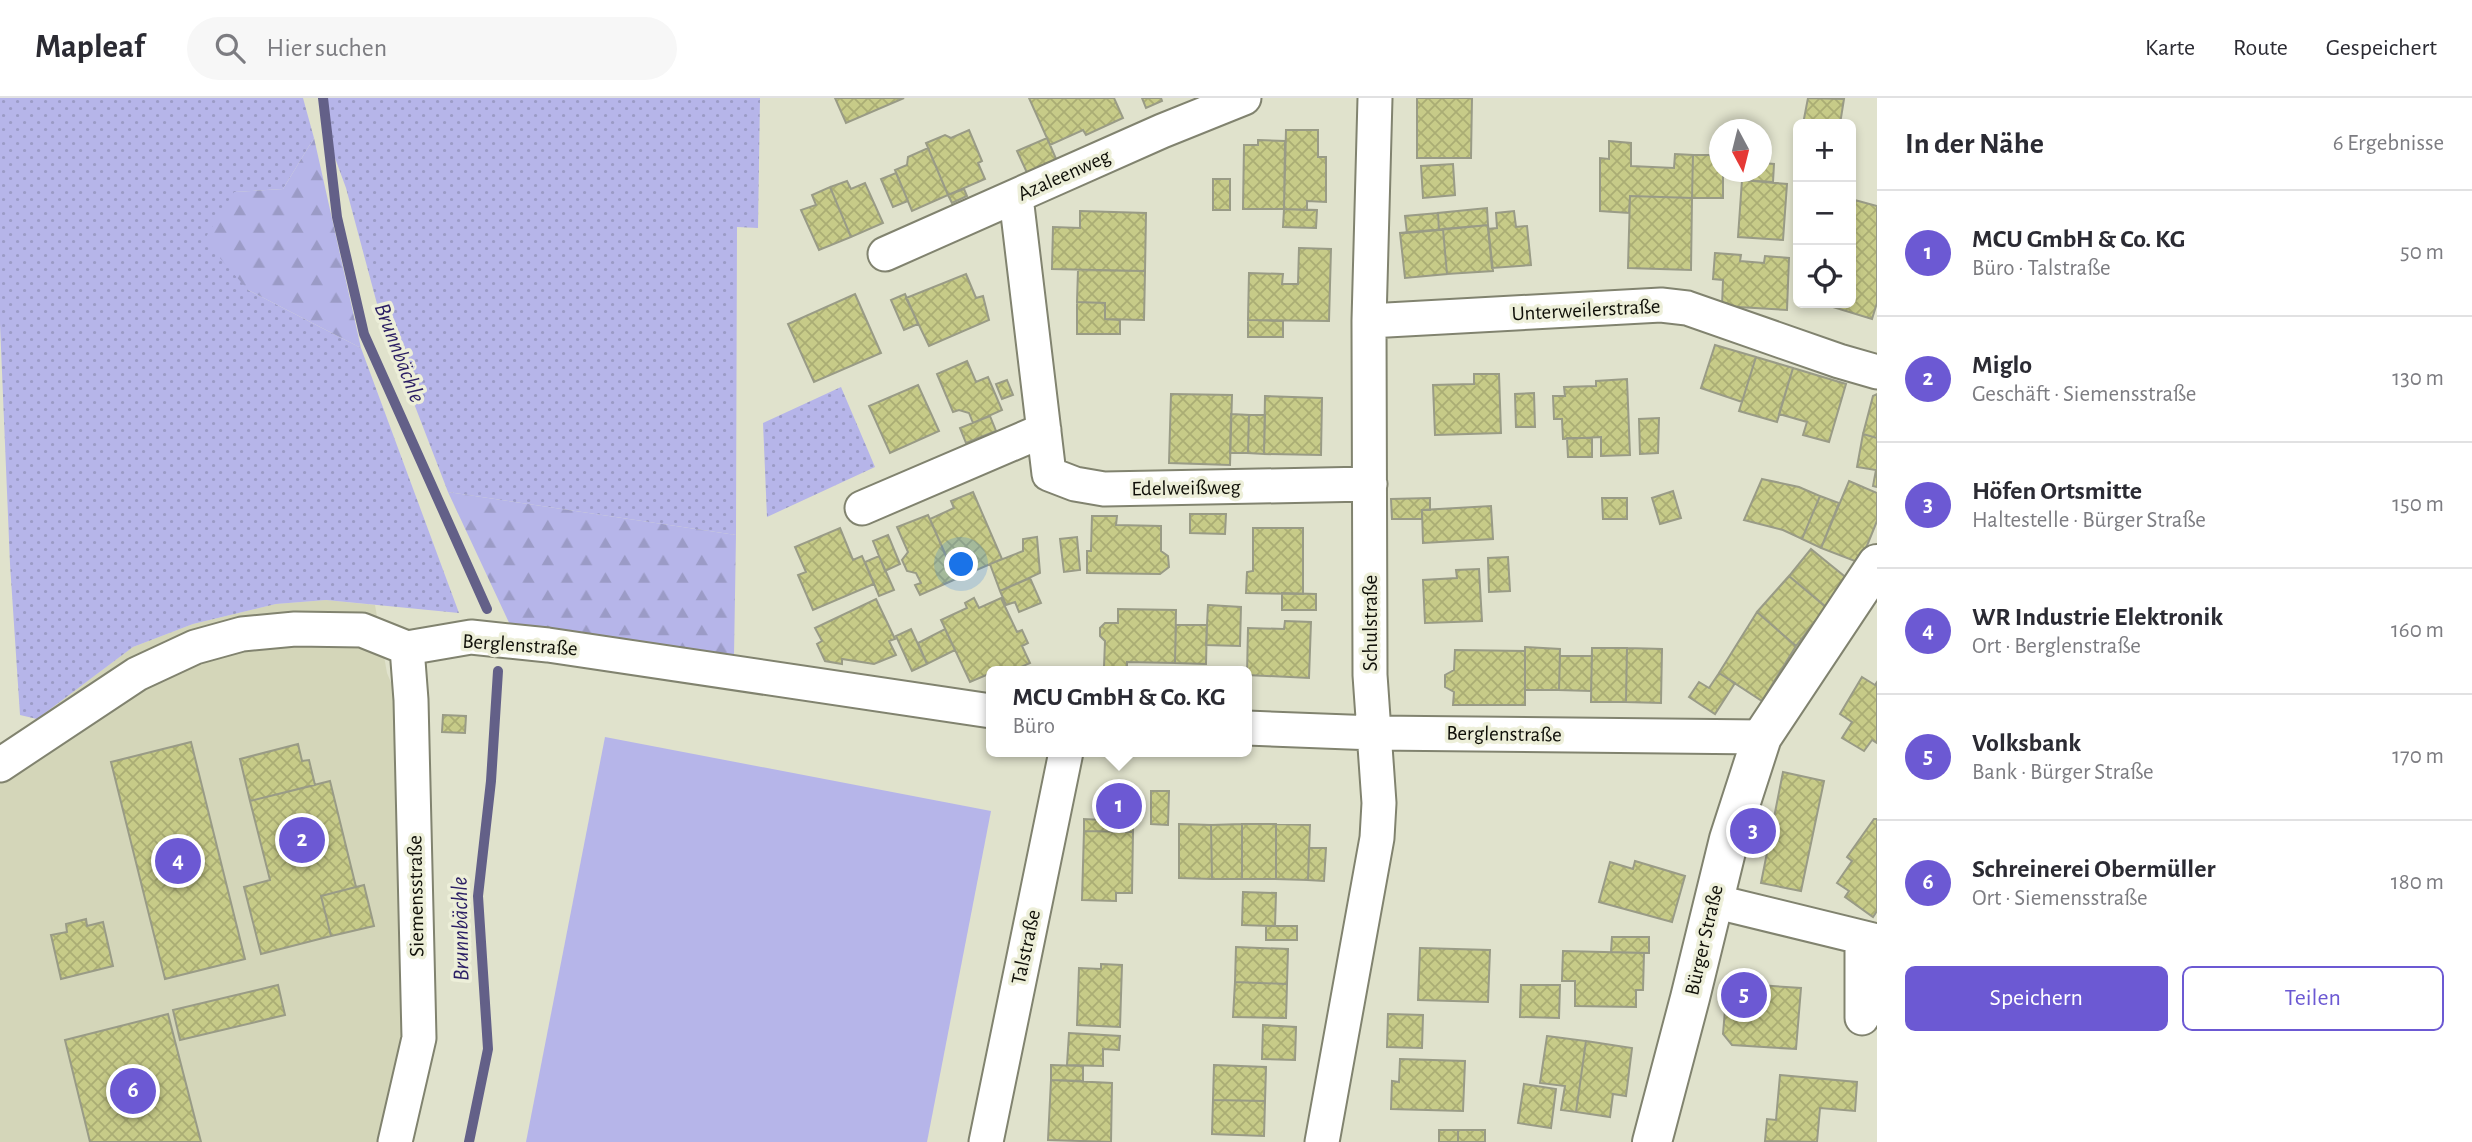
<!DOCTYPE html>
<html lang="de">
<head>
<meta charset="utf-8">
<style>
  :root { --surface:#fff; --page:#f7f7f7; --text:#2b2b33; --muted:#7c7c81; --line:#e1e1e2; --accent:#6c59d3 }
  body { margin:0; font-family:"Alegreya Sans",sans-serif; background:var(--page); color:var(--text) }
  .controls { position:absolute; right:21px; top:21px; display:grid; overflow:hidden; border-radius:10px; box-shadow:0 4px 10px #0003 }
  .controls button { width:63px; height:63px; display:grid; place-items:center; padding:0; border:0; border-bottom:2px solid var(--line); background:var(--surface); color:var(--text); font:35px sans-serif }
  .compass { position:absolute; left:1709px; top:21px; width:63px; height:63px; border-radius:50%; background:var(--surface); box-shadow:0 4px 10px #0003; rotate:173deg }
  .you { position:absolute; left:962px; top:467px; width:24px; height:24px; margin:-18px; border:5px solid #fff; border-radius:50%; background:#1a73e8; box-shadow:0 0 0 10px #1a73e833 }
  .badge { display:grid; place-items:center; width:46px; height:46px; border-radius:50%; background:var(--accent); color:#fff; font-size:23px; font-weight:700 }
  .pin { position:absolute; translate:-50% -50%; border:4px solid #fff; box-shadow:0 2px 7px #0006 }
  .popup { position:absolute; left:986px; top:568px; width:266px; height:91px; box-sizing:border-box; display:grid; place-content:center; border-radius:10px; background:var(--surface); filter:drop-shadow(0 2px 5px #0005); font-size:23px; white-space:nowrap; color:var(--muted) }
  .popup b { font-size:26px; color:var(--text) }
  .popup::after { content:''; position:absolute; left:50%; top:100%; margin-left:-14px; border:14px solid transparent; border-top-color:var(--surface) }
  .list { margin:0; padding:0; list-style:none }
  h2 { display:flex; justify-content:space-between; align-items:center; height:91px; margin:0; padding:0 28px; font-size:30px }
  h2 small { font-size:23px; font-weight:400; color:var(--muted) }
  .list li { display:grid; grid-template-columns:46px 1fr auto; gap:21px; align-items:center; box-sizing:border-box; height:126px; padding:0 28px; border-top:2px solid var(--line) }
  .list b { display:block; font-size:26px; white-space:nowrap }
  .list p { margin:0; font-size:23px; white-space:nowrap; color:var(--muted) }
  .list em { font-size:23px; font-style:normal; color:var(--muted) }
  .actions { display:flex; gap:14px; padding:21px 28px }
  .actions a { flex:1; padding:16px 0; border:2px solid var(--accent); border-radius:10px; text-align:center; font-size:24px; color:var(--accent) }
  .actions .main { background:var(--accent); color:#fff }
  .icon { flex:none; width:38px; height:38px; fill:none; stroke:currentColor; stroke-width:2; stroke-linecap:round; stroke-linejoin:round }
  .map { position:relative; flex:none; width:1877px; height:1044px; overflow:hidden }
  header { display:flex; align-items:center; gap:42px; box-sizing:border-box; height:98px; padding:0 35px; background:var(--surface); border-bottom:2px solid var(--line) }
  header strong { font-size:33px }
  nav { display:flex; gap:38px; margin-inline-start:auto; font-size:24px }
  .search { width:490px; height:63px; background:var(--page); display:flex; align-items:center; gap:18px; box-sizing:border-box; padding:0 24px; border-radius:38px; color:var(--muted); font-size:26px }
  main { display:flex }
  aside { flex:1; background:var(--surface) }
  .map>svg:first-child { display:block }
  .built { fill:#d4d6b9 }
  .grass { fill:url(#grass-dots) }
  .forest { fill:url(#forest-firs) }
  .pitch { fill:#b6b5e9 }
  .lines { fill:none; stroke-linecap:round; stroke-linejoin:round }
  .stream { stroke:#636088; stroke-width:10 }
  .building { fill:url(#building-cross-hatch); stroke:#999b86; stroke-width:2 }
  .minor-casing { stroke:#81836f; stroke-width:37 }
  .tertiary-casing { stroke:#81836f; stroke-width:42 }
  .minor { stroke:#fff; stroke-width:33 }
  .tertiary { stroke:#fff; stroke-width:38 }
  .labels { text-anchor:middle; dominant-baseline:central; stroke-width:7; stroke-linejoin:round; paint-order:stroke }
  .street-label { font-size:21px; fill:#101009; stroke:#edefd9 }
  .water-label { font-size:23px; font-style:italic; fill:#2b1e64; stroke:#edefd9 }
</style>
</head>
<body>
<header>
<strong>Mapleaf</strong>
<div class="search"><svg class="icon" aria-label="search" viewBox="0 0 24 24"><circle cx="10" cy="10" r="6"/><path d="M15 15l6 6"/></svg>Hier suchen</div>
<nav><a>Karte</a><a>Route</a><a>Gespeichert</a></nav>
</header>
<main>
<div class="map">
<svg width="1877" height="1044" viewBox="0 0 1877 1044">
  <defs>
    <pattern id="grass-dots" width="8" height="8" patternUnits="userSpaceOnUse" patternTransform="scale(1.75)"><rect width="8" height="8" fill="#b6b5e9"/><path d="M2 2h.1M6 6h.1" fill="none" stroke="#9b9bc6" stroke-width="1.8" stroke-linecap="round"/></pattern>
    <pattern id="forest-firs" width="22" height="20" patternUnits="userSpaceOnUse" patternTransform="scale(1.75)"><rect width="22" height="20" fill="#b6b5e9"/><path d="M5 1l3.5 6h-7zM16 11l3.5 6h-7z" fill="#9b9bc6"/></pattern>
    <pattern id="building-cross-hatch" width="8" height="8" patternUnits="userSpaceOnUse" patternTransform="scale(1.75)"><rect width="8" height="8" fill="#c7cb88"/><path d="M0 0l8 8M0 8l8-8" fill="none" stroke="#aaad74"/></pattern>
  </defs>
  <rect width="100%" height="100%" fill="#e0e2cc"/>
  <path class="built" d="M 326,502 L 375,507 L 387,575 L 395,594 L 399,653 L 402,941 L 387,1044 L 0,1044 L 0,645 L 37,621 L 133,549 L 193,526 L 276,506 Z"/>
  <path class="grass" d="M 0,0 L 303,0 L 314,40 L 283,91 L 235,94 L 248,192 L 361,250 L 459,515 L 326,502 L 276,506 L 193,526 L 133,549 L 37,621 L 20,617 L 10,466 L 0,226 Z
    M 323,0 L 760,0 L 758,130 L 737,129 L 736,437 L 448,394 L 380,217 L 346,90 L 331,49 Z
    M 841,289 L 875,369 L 767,419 L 763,325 Z"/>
  <path class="forest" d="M 314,40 L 361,250 L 248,192 L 204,142 L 234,94 L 283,91 Z
    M 448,394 L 736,437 L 734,558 L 511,529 Z"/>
  <path class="pitch" d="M 605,639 L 991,713 L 927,1044 L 526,1044 Z"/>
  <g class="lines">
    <path class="stream" d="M 323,0 L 337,119 L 364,236 L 487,511
      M 469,1044 L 488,951 L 478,798 L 491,683 L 498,573"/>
  </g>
  <path class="building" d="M 835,0 L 904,0 L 846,25 Z
    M 1029,0 L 1114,0 L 1123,20 L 1086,37 L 1083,32 L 1050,47 Z
    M 1142,0 L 1161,0 L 1162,3 L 1146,10 Z
    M 1417,0 L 1472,0 L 1471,60 L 1417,60 Z
    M 1808,0 L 1844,1 L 1840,26 L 1803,26 Z
    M 969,32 L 982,63 L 978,65 L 985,81 L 948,97 L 926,45 L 945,37 L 951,40 Z
    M 1286,32 L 1318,32 L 1318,59 L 1326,59 L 1326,104 L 1307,103 L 1307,112 L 1284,111 Z
    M 1047,40 L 1057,63 L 1028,77 L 1017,53 Z
    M 1258,42 L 1285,43 L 1284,111 L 1243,111 L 1244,47 L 1258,47 Z
    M 1609,43 L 1631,45 L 1631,68 L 1674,70 L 1675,56 L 1693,57 L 1692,100 L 1630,98 L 1629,115 L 1600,113 L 1600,60 L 1609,61 Z
    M 928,50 L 948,97 L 912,113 L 895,72 L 907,67 L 908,59 Z
    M 1693,57 L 1720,57 L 1720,74 L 1723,74 L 1723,100 L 1692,100 Z
    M 1762,65 L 1774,66 L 1773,84 L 1742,82 L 1743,74 L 1762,74 Z
    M 1453,66 L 1455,97 L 1423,100 L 1421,68 Z
    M 896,75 L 908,103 L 893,109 L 881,81 Z
    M 1213,81 L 1230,81 L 1230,112 L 1213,112 Z
    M 1742,82 L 1787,86 L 1783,142 L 1738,139 Z
    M 847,83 L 851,91 L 865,85 L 883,125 L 851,139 L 830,89 Z
    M 830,89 L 851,139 L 819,152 L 801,112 L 816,107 L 812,97 Z
    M 964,91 L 967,98 L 952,105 L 948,97 Z
    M 1630,98 L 1692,100 L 1691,172 L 1628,170 Z
    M 1851,101 L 1877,108 L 1877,205 L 1872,221 L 1820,205 L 1851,205 Z
    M 1487,110 L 1488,127 L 1439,132 L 1438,115 Z
    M 1284,111 L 1317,112 L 1316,130 L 1283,129 Z
    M 1080,113 L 1146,115 L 1145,173 L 1052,171 L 1053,129 L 1080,130 Z
    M 1514,113 L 1516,129 L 1527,128 L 1531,167 L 1492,170 L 1488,131 L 1497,130 L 1496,115 Z
    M 1438,115 L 1439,132 L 1407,135 L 1405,118 Z
    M 1488,127 L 1493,173 L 1447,176 L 1443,131 Z
    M 1443,131 L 1447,176 L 1405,180 L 1400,135 Z
    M 1299,150 L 1331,151 L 1329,223 L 1248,222 L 1249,175 L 1283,176 L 1282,186 L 1298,186 Z
    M 1715,155 L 1741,157 L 1740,163 L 1764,165 L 1765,158 L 1789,160 L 1787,212 L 1722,208 L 1723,182 L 1713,181 Z
    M 1078,172 L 1145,173 L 1144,222 L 1105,221 L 1105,205 L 1077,204 Z
    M 966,176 L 976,200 L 983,198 L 989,222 L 929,248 L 906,200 Z
    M 855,196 L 881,255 L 814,284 L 788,226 Z
    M 905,196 L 918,226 L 904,232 L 891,202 Z
    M 1077,204 L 1105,205 L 1105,221 L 1120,222 L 1120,236 L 1077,236 Z
    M 1248,222 L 1283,223 L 1283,239 L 1248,239 Z
    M 1715,247 L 1756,259 L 1742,304 L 1701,290 Z
    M 1756,259 L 1793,270 L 1777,324 L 1739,313 Z
    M 967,263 L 976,284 L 988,279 L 1002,312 L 973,325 L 969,315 L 959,312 L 953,314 L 937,276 Z
    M 1793,270 L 1846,286 L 1829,344 L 1803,337 L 1807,324 L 1779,316 Z
    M 1474,276 L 1499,276 L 1501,335 L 1435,337 L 1433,287 L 1474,286 Z
    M 1627,281 L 1630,357 L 1601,358 L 1601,339 L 1563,341 L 1562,321 L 1554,321 L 1553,298 L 1565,298 L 1564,289 L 1596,288 L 1596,283 Z
    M 1007,282 L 1013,297 L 1002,301 L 996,286 Z
    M 918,287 L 939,333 L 890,355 L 869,308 Z
    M 1534,295 L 1535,329 L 1516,329 L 1515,296 Z
    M 1171,296 L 1232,297 L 1230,367 L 1169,365 Z
    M 1877,296 L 1877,340 L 1863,336 L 1873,298 Z
    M 1265,298 L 1322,300 L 1321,357 L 1264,356 Z
    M 1231,316 L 1249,317 L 1248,355 L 1230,355 Z
    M 1249,317 L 1265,317 L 1264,356 L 1248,355 Z
    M 990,318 L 996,333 L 966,345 L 960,330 Z
    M 1659,320 L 1658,355 L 1640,356 L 1639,321 Z
    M 1863,336 L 1877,340 L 1877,389 L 1873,388 L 1876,372 L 1857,369 Z
    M 1567,340 L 1592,340 L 1592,359 L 1568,359 Z
    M 1762,381 L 1799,389 L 1820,398 L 1802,441 L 1783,432 L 1744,422 Z
    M 1849,383 L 1877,395 L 1877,423 L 1860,465 L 1821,450 Z
    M 1673,393 L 1681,420 L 1660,426 L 1652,400 Z
    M 973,394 L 1002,461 L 956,481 L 930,421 L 954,410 L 951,403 Z
    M 1820,398 L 1839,405 L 1821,450 L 1802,441 Z
    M 1430,400 L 1430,412 L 1422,412 L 1422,421 L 1392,421 L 1391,401 Z
    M 1602,400 L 1627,400 L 1627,421 L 1603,421 Z
    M 1491,408 L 1493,441 L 1423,445 L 1422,412 Z
    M 1190,416 L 1226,416 L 1225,436 L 1190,435 Z
    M 928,417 L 956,481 L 920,497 L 915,487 L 921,485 L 916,475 L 907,473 L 902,462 L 908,454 L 897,429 Z
    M 1092,418 L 1117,418 L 1116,427 L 1161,428 L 1161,453 L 1168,458 L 1169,469 L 1160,476 L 1087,475 L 1087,453 L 1091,453 Z
    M 840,430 L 853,462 L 862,458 L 874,486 L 813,512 L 798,477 L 806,474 L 795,449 Z
    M 1253,430 L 1303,430 L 1303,496 L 1246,495 L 1247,474 L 1253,473 Z
    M 888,437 L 900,466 L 885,473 L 873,443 Z
    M 1037,439 L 1040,475 L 1000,493 L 990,466 L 1023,453 L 1023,441 Z
    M 1077,439 L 1080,472 L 1064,474 L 1060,441 Z
    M 1811,451 L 1849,482 L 1826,509 L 1789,478 Z
    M 879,458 L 894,492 L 879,498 L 865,464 Z
    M 1508,459 L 1510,493 L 1489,494 L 1488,460 Z
    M 1479,471 L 1482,523 L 1425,525 L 1423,482 L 1457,480 L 1456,472 Z
    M 1789,478 L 1826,509 L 1796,548 L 1757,514 Z
    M 1030,480 L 1041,505 L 1019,514 L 1015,504 L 1006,507 L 1000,493 Z
    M 1282,495 L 1316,496 L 1316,512 L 1282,512 Z
    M 974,500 L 979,510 L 1001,500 L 1017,534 L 1022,532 L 1028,545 L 1022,548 L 1030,565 L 1012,573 L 1007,573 L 1005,569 L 970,584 L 941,522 L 967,510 L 965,505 Z
    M 876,501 L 895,541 L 889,543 L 896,557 L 874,566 L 842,561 L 842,566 L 825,563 L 817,546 L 822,543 L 815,530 Z
    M 1208,507 L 1241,509 L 1240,548 L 1206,547 Z
    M 1118,511 L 1176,512 L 1175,565 L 1127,564 L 1127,569 L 1104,569 L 1105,543 L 1100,538 L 1100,530 L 1105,525 L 1118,525 Z
    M 1757,514 L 1796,548 L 1762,603 L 1719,575 Z
    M 1285,523 L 1311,524 L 1309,580 L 1247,577 L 1248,530 L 1284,531 Z
    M 1176,527 L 1207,527 L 1206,566 L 1175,565 Z
    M 911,531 L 927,566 L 912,573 L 896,538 Z
    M 945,531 L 955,552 L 927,566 L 918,545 Z
    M 1525,549 L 1560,551 L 1559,592 L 1525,592 Z
    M 1592,550 L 1627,550 L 1626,604 L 1591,604 Z
    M 1627,550 L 1662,551 L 1661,605 L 1626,604 Z
    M 1455,552 L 1525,553 L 1525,607 L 1453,607 L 1454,594 L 1445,589 L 1445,577 L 1454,572 Z
    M 1560,558 L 1592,558 L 1591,593 L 1559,592 Z
    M 1719,575 L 1735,585 L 1715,616 L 1689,599 L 1699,584 L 1709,590 Z
    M 1862,579 L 1875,587 L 1877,584 L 1877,645 L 1872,642 L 1864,653 L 1842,640 L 1852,624 L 1840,616 Z
    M 443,617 L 466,618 L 465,635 L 442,634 Z
    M 191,644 L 245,861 L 165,881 L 111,664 Z
    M 298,646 L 302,663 L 309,662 L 315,687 L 250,703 L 240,661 Z
    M 1783,674 L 1824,683 L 1801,793 L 1761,785 Z
    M 330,683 L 356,789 L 321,798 L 331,838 L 261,856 L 244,789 L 270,782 L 250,703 Z
    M 1151,693 L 1169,693 L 1168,727 L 1151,726 Z
    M 1103,694 L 1134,695 L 1133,734 L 1084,733 L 1084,721 L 1103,722 Z
    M 1874,721 L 1877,721 L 1877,813 L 1873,819 L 1845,799 L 1849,793 L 1837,785 L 1852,763 L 1847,759 Z
    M 1179,726 L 1211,727 L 1212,781 L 1179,780 Z
    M 1242,726 L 1276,726 L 1276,781 L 1242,781 Z
    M 1242,726 L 1242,781 L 1212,781 L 1211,727 Z
    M 1276,726 L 1310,727 L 1308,782 L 1276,781 Z
    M 1084,733 L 1133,734 L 1132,795 L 1116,795 L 1116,803 L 1082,802 Z
    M 1309,750 L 1326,750 L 1324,783 L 1308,782 Z
    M 1635,763 L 1685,778 L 1672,824 L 1599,804 L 1610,764 L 1633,771 Z
    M 364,787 L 374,828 L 331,838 L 321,798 Z
    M 1243,794 L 1276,795 L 1275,828 L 1242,827 Z
    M 86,821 L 87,828 L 103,824 L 113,868 L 61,881 L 51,837 L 67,834 L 66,826 Z
    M 1266,828 L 1297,828 L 1297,842 L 1266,842 Z
    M 1612,839 L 1649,839 L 1649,855 L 1611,854 Z
    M 1236,849 L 1288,851 L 1287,886 L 1235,884 Z
    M 1420,850 L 1490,852 L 1488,904 L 1418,902 Z
    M 1563,853 L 1644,855 L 1643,892 L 1636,892 L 1636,909 L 1575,908 L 1575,883 L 1562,883 Z
    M 1101,866 L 1122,867 L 1120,929 L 1077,927 L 1079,870 L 1101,871 Z
    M 1235,884 L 1287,886 L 1286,920 L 1233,919 Z
    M 1743,886 L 1801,890 L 1796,951 L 1732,947 L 1723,936 L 1726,900 Z
    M 278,887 L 285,917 L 180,942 L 173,912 Z
    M 1521,887 L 1560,887 L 1559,920 L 1520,919 Z
    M 168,916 L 201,1044 L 90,1044 L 65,942 Z
    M 1388,916 L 1423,917 L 1422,950 L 1387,949 Z
    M 1263,927 L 1296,929 L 1295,962 L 1262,961 Z
    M 1069,935 L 1120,938 L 1119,952 L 1103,951 L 1103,968 L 1067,967 Z
    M 1547,938 L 1586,943 L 1576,1014 L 1561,1012 L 1565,988 L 1540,985 Z
    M 1586,943 L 1632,950 L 1626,998 L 1613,996 L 1610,1019 L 1576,1014 Z
    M 1400,961 L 1465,963 L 1463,1013 L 1391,1011 L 1392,983 L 1399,984 Z
    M 1051,967 L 1083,968 L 1083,983 L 1051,982 Z
    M 1214,967 L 1266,969 L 1265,1003 L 1213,1002 Z
    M 1780,977 L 1857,984 L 1855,1013 L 1820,1010 L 1817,1044 L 1765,1043 L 1767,1021 L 1776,1022 Z
    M 1051,982 L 1112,985 L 1111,1044 L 1048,1042 Z
    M 1524,986 L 1556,991 L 1551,1030 L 1518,1025 Z
    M 1213,1002 L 1265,1003 L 1264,1038 L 1212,1036 Z
    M 1439,1032 L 1458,1032 L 1458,1044 L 1439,1044 Z
    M 1458,1032 L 1485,1032 L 1485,1044 L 1458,1044 Z"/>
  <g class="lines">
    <g class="minor-casing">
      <path id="minor" d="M 1016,99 L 1049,376 L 1075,386 L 1104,391 L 1370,386
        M 885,156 L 1162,33 L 1244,0
        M 1369,223 L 1661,207 L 1687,210 L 1839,263 L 1877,274
        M 862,410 L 1044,332
        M 1247,630 L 1375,635 L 1762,639
        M 0,667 L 137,576 L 195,549 L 242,536 L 295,531 L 362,532 L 407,550 L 471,539 L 548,547 L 991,613
        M 1713,803 L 1877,843
        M 1862,841 L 1862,920
        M 395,1044 L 419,940 L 411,602 L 407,550
        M 986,1044 L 1066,654
        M 1322,1044 L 1377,740 L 1379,705 L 1370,577 L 1369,223 L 1375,0"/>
    </g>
    <g class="tertiary-casing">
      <path id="tertiary" d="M 1652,1044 L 1690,900 L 1729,741 L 1762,639 L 1877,466"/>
    </g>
    <use href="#minor" class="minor"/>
    <use href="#tertiary" class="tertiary"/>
  </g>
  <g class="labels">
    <g class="street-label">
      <text transform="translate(1064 77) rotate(-24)">Azaleenweg</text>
      <text transform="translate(1586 212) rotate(-3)">Unterweilerstraße</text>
      <text transform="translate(1186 390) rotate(-1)">Edelweißweg</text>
      <text transform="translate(1370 525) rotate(-90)">Schulstraße</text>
      <text transform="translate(520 547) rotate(4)">Berglenstraße</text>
      <text transform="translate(1504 636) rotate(1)">Berglenstraße</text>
      <text transform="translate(416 798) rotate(-91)">Siemensstraße</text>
      <text transform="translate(1704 842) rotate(-77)">Bürger Straße</text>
      <text transform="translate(1026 849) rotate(-78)">Talstraße</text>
    </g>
    <g class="water-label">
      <text transform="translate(399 255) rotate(69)">Brunnbächle</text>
      <text transform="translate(461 831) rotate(-91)">Brunnbächle</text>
    </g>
  </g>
</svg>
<div class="controls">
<button>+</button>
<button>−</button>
<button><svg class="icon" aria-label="locate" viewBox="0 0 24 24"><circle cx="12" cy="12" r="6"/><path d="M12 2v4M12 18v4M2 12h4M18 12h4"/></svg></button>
</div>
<svg class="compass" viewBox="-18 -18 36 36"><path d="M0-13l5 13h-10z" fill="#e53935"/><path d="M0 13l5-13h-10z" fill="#7c7c81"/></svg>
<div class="you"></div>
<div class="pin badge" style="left:1119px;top:708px">1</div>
<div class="popup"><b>MCU GmbH &amp; Co. KG</b>Büro</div>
<div class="pin badge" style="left:302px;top:742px">2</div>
<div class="pin badge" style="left:1753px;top:733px">3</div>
<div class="pin badge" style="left:178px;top:763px">4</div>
<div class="pin badge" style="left:1744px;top:897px">5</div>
<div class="pin badge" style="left:133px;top:993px">6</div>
</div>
<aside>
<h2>In der Nähe<small>6 Ergebnisse</small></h2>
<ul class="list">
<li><span class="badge">1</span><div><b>MCU GmbH &amp; Co. KG</b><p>Büro · Talstraße</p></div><em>50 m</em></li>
<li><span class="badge">2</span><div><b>Miglo</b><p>Geschäft · Siemensstraße</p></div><em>130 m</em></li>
<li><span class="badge">3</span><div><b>Höfen Ortsmitte</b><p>Haltestelle · Bürger Straße</p></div><em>150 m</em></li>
<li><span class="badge">4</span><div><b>WR Industrie Elektronik</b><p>Ort · Berglenstraße</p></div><em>160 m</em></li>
<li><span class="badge">5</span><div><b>Volksbank</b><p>Bank · Bürger Straße</p></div><em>170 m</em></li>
<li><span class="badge">6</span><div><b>Schreinerei Obermüller</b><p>Ort · Siemensstraße</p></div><em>180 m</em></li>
</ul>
<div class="actions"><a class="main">Speichern</a><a>Teilen</a></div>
</aside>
</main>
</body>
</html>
